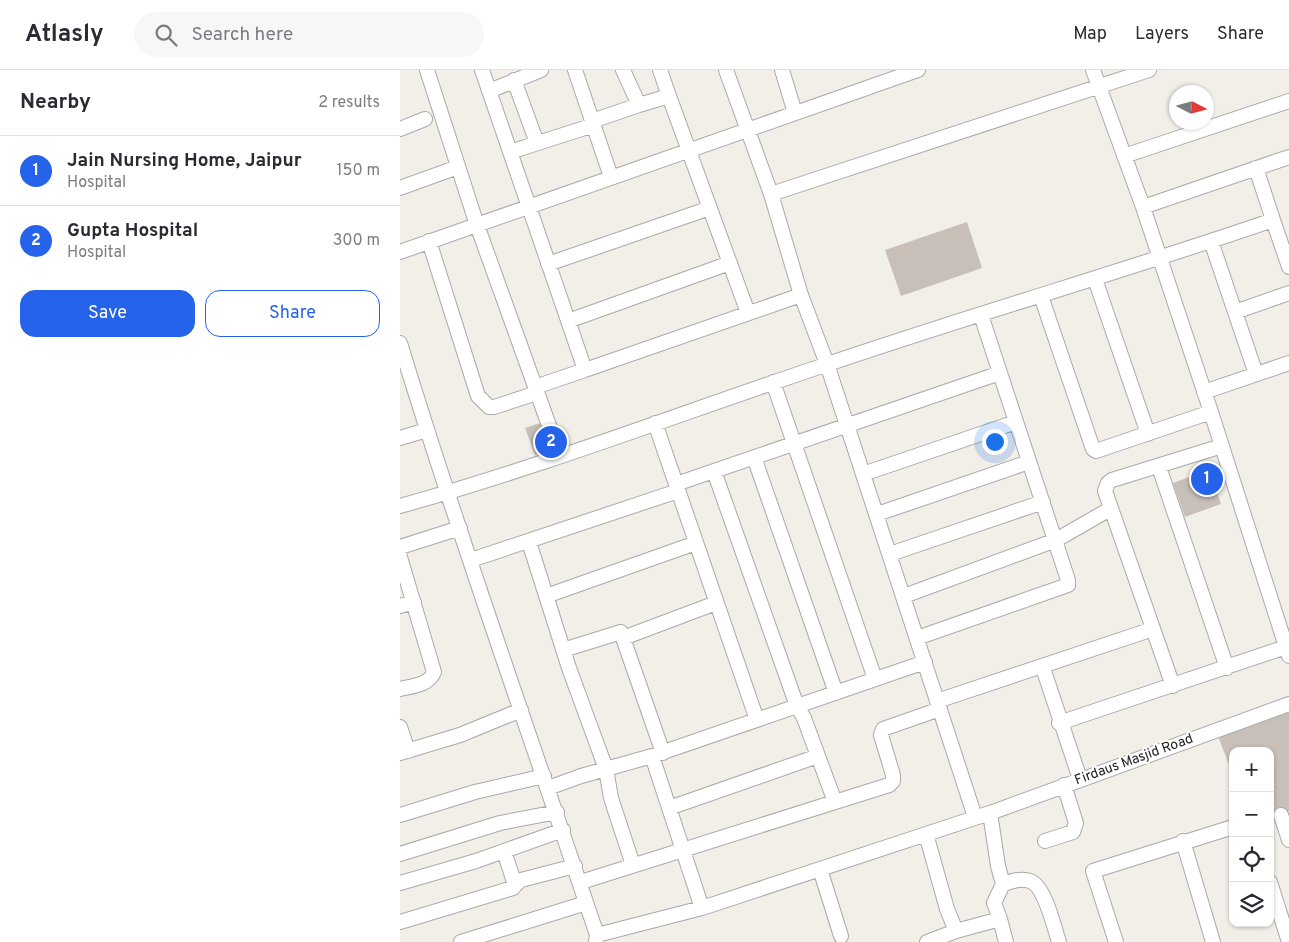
<!DOCTYPE html>
<html lang="en">
<head>
<meta charset="utf-8">
<style>
  :root { --surface:#fff; --page:#f7f7f7; --text:#2b2b33; --muted:#7c7c81; --line:#e1e1e2; --accent:#2563eb }
  body { margin:0; font-family:Overpass,sans-serif; background:var(--page); color:var(--text) }
  .controls { position:absolute; right:15px; bottom:15px; display:grid; overflow:hidden; border-radius:10px; box-shadow:0 1px 4px #0004 }
  .controls button { width:45px; height:45px; display:grid; place-items:center; padding:0; border:0; border-bottom:1px solid var(--line); background:var(--surface); color:var(--text); font:25px sans-serif }
  .compass { position:absolute; left:769px; top:15px; width:45px; height:45px; border-radius:50%; background:var(--surface); box-shadow:0 1px 4px #0004; rotate:96deg }
  .you { position:absolute; left:594px; top:371px; width:18px; height:18px; margin:-12px; border:4px solid #fff; border-radius:50%; background:#1a73e8; box-shadow:0 0 0 8px #1a73e833 }
  .badge { display:grid; place-items:center; width:32px; height:32px; border-radius:50%; background:var(--accent); color:#fff; font-size:16px; font-weight:700 }
  .pin { position:absolute; translate:-50% -50%; border:2px solid #fff; box-shadow:0 1px 5px #0006 }
  .list { margin:0; padding:0; list-style:none }
  h2 { display:flex; justify-content:space-between; align-items:center; height:65px; margin:0; padding:0 20px; font-size:21px }
  h2 small { font-size:16px; font-weight:400; color:var(--muted) }
  .list li { display:grid; grid-template-columns:32px 1fr auto; gap:15px; align-items:center; box-sizing:border-box; height:70px; padding:0 20px; border-top:1px solid var(--line) }
  .list b { display:block; font-size:19px; white-space:nowrap }
  .list p { margin:0; font-size:16px; white-space:nowrap; color:var(--muted) }
  .list em { font-size:16px; font-style:normal; color:var(--muted) }
  .actions { display:flex; gap:10px; padding:15px 20px }
  .actions a { flex:1; padding:11px 0; border:1px solid var(--accent); border-radius:15px; text-align:center; font-size:18px; color:var(--accent) }
  .actions .main { background:var(--accent); color:#fff }
  .icon { flex:none; width:28px; height:28px; fill:none; stroke:currentColor; stroke-width:2; stroke-linecap:round; stroke-linejoin:round }
  .map { position:relative; flex:none; width:889px; height:872px; overflow:hidden }
  header { display:flex; align-items:center; gap:30px; box-sizing:border-box; height:70px; padding:0 25px; background:var(--surface); border-bottom:1px solid var(--line) }
  header strong { font-size:24px }
  nav { display:flex; gap:28px; margin-inline-start:auto; font-size:18px }
  .search { width:350px; height:45px; background:var(--page); display:flex; align-items:center; gap:12px; box-sizing:border-box; padding:0 18px; border-radius:28px; color:var(--muted); font-size:19px }
  main { display:flex }
  aside { flex:1; background:var(--surface) }
  .map>svg:first-child { display:block }
  .building { fill:#c7bfb8 }
  .lines { fill:none; stroke-linecap:round; stroke-linejoin:round }
  .minor-casing { stroke:#a9a9a9; stroke-width:16 }
  .minor { stroke:#fff; stroke-width:14 }
  .labels { text-anchor:middle; dominant-baseline:central; stroke-width:4; stroke-linejoin:round; paint-order:stroke }
  .street-label { font-size:14px; fill:#222; stroke:#fff }
</style>
</head>
<body>
<header>
<strong>Atlasly</strong>
<div class="search"><svg class="icon" aria-label="search" viewBox="0 0 24 24"><circle cx="10" cy="10" r="6"/><path d="M15 15l6 6"/></svg>Search here</div>
<nav><a>Map</a><a>Layers</a><a>Share</a></nav>
</header>
<main>
<aside>
<h2>Nearby<small>2 results</small></h2>
<ul class="list">
<li><span class="badge">1</span><div><b>Jain Nursing Home, Jaipur</b><p>Hospital</p></div><em>150 m</em></li>
<li><span class="badge">2</span><div><b>Gupta Hospital</b><p>Hospital</p></div><em>300 m</em></li>
</ul>
<div class="actions"><a class="main">Save</a><a>Share</a></div>
</aside>
<div class="map">
<svg width="889" height="872" viewBox="0 0 889 872">
  <rect width="100%" height="100%" fill="#f2efe9"/>
  <path class="building" d="M 567,152 L 582,198 L 501,226 L 485,180 Z
    M 146,351 L 156,378 L 135,385 L 125,358 Z
    M 809,400 L 821,434 L 785,447 L 773,413 Z
    M 889,634 L 889,741 L 870,746 L 870,681 L 833,681 L 833,705 L 816,661 Z"/>
  <g class="lines">
    <g class="minor-casing">
      <path id="minor" d="M 27,0 L 77,155 L 160,386
        M 82,0 L 185,300 L 135,317
        M 175,0 L 211,107
        M 223,0 L 239,35 L 269,26 L 260,0
        M 326,0 L 371,124 L 401,225 L 427,294 L 575,747
        M 382,0 L 395,43
        M 693,0 L 743,137 L 811,342 L 889,586
        M 114,10 L 137,73
        M 89,21 L 141,0
        M 269,26 L 348,243
        M 192,51 L 239,35
        M 0,59 L 25,49
        M 110,82 L 194,55
        M 724,86 L 889,31
        M 0,118 L 58,97
        M 371,124 L 749,0
        M 743,137 L 889,87
        M 873,150 L 889,197
        M 29,171 L 78,326 L 89,337 L 94,337 L 137,323
        M 811,171 L 835,242 L 889,223
        M 0,182 L 518,0
        M 148,194 L 310,138
        M 695,209 L 748,364
        M 641,226 L 693,379 L 696,381 L 811,342
        M 835,242 L 856,304
        M 168,251 L 330,193
        M 0,273 C 61,472 131,668 197,865 L 196,872
        M 185,300 L 401,225
        M 373,312 L 475,609
        M 804,322 L 889,293
        M 255,353 L 357,650
        M 0,368 L 27,360
        M 354,387 L 436,623
        M 759,397 L 827,598
        M 463,404 L 616,352
        M 276,414 L 600,303
        M 0,436 C 144,396 284,342 425,295 C 574,244 725,201 873,150 L 856,98
        M 477,444 L 629,392
        M 129,472 L 169,598 L 206,699 L 211,728 L 233,795
        M 0,477 L 60,458
        M 490,484 L 643,432
        M 0,487 L 34,602 C 29,615 13,616 0,619
        M 71,490 L 278,421
        M 146,526 L 296,473
        M 504,526 L 656,470 L 710,439
        M 0,536 L 14,532
        M 517,568 L 668,515 L 668,510 L 581,245
        M 163,580 L 221,562 L 223,568
        M 643,598 L 680,709
        M 773,616 L 705,421 L 708,413 L 712,410 L 822,376
        M 537,631 L 753,559
        M 659,653 L 886,577
        M 0,657 L 8,681
        M 0,683 L 60,665 L 121,640
        M 263,683 L 223,568 L 316,533
        M 148,718 L 181,706 L 252,686
        M 435,732 L 489,715 L 493,711 L 493,705 L 481,665 L 483,659 L 540,639
        M 269,738 L 418,686
        M 590,743 L 598,796 L 603,814 C 612,811 621,808 630,811 C 645,816 654,857 659,872
        M 0,745 L 75,722 L 144,706
        M 881,745 L 889,770
        M 526,764 L 547,839 L 556,861 L 527,872
        M 645,771 L 673,762 L 676,753 L 664,715
        M 783,771 L 813,872
        M 0,784 L 100,753 L 157,742
        M 420,799 L 441,866
        M 181,812 L 435,732 L 404,648 L 397,636 L 314,401
        M 870,812 L 889,872
        M 0,813 L 76,791 L 163,760
        M 115,815 L 121,810 L 175,796
        M 302,838 L 252,686 L 525,592
        M 600,849 L 594,833 L 603,814
        M 0,852 L 113,818 L 115,815 L 104,781
        M 556,861 L 600,849 L 606,872
        M 197,865 L 302,838 L 590,743 L 889,634
        M 61,872 L 186,833
        M 716,872 L 693,801 L 833,757"/>
    </g>
    <use href="#minor" class="minor"/>
  </g>
  <g class="labels">
    <g class="street-label">
      <text transform="translate(734 690) rotate(-20)">Firdaus Masjid Road</text>
    </g>
  </g>
</svg>
<div class="controls">
<button>+</button>
<button>−</button>
<button><svg class="icon" aria-label="locate" viewBox="0 0 24 24"><circle cx="12" cy="12" r="6"/><path d="M12 2v4M12 18v4M2 12h4M18 12h4"/></svg></button>
<button><svg class="icon" aria-label="layers" viewBox="0 0 24 24"><path d="M12 4l9 5-9 5-9-5zM3 14l9 5 9-5"/></svg></button>
</div>
<svg class="compass" viewBox="-18 -18 36 36"><path d="M0-13l5 13h-10z" fill="#e53935"/><path d="M0 13l5-13h-10z" fill="#7c7c81"/></svg>
<div class="you"></div>
<div class="pin badge" style="left:807px;top:409px">1</div>
<div class="pin badge" style="left:151px;top:372px">2</div>
</div>
</main>
</body>
</html>
